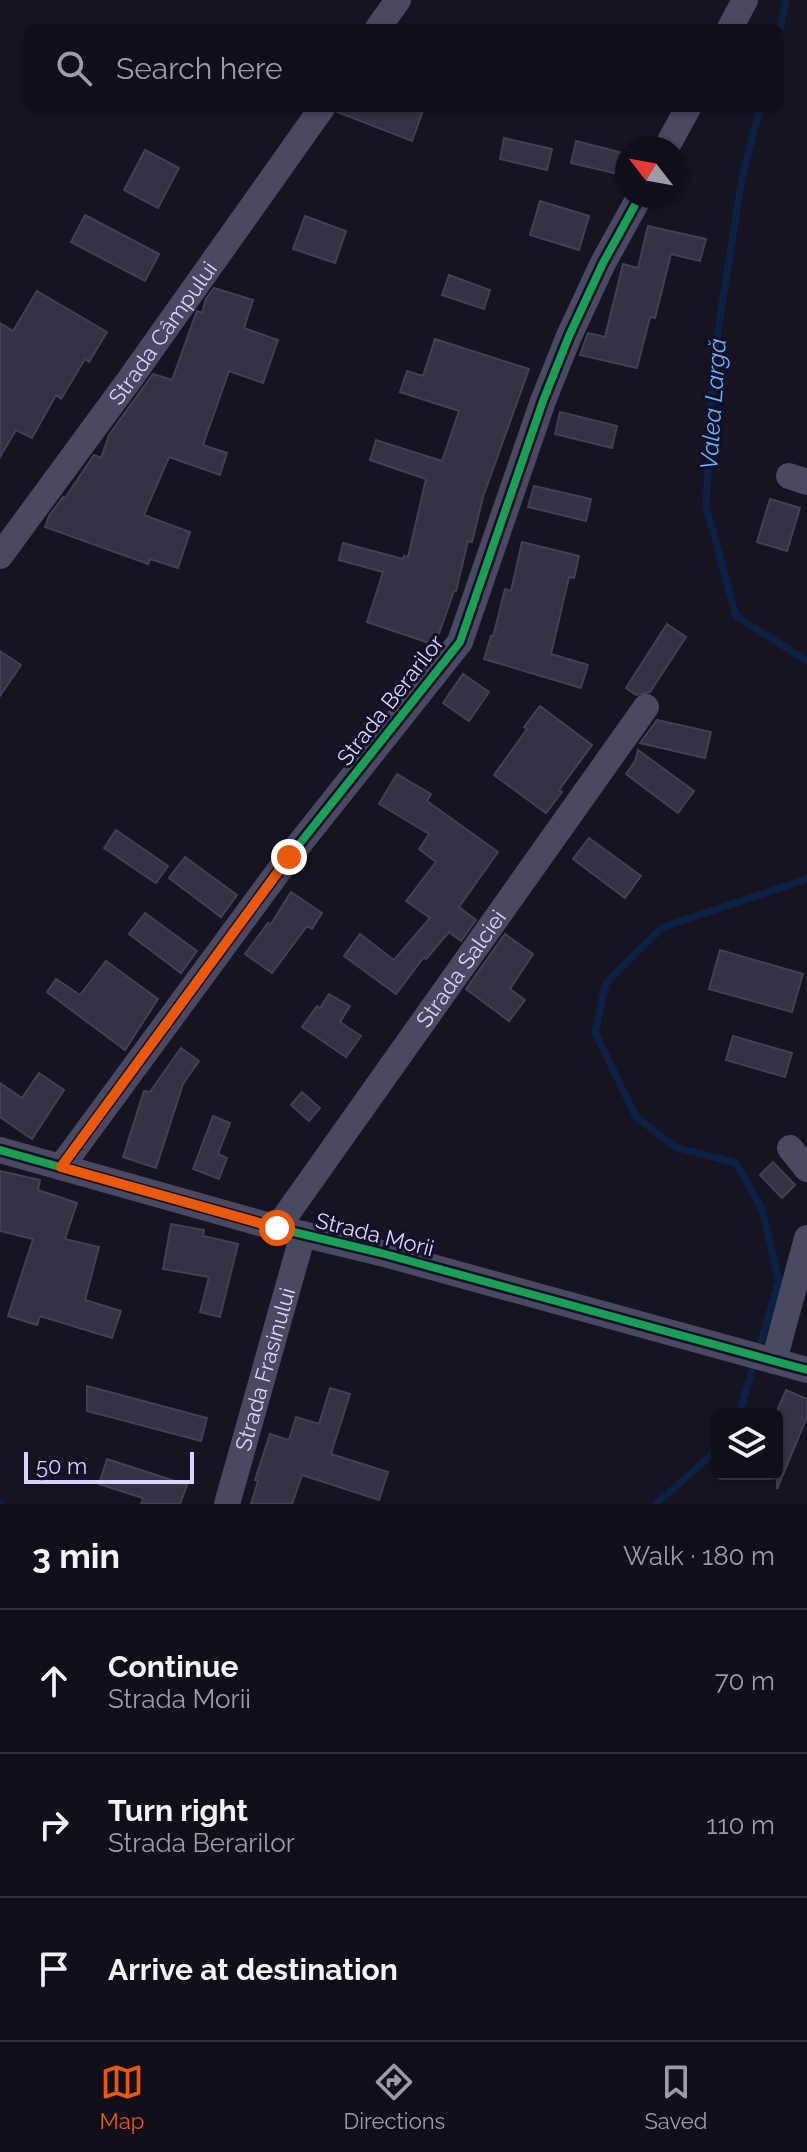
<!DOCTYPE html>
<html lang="en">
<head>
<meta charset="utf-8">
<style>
  :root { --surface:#100f19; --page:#1e1d26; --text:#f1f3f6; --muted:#9c9ca2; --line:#302f38; --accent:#ea580c }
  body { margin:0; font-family:Raleway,sans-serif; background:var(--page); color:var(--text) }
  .controls { position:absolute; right:24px; bottom:24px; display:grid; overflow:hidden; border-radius:12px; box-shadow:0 2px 6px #0004 }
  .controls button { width:72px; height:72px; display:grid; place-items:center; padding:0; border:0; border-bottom:2px solid var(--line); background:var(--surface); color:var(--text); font:40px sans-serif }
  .compass { position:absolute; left:615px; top:136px; width:72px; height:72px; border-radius:50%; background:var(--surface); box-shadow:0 2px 6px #0004; rotate:301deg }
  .scale { position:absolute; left:24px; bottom:20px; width:170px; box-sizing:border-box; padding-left:8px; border:4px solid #d9d4ff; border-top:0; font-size:22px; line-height:28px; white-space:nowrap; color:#d9d4ff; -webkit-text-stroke:6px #130f26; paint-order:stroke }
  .stop { position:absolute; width:24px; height:24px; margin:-18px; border:6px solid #ea580c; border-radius:50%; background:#fff }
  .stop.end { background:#ea580c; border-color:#fff; box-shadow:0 2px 8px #0008 }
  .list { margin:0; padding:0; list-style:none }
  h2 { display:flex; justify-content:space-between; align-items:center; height:104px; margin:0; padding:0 32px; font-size:34px }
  h2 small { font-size:26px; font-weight:400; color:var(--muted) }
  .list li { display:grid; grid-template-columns:52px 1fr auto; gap:24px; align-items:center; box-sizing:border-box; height:144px; padding:0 32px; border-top:2px solid var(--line) }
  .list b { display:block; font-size:30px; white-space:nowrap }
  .list p { margin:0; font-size:26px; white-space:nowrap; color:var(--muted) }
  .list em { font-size:26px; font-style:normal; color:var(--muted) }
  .icon { flex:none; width:44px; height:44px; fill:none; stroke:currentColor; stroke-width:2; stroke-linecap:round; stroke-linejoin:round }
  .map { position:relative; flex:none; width:807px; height:1504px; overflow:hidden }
  .search { position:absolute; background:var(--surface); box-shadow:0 2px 6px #0004; left:24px; right:24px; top:24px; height:88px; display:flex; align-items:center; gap:20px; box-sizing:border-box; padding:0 28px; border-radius:12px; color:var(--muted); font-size:30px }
  .sheet { height:536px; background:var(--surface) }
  nav { display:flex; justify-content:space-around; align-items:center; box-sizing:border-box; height:112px; border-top:2px solid var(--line); background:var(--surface); font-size:22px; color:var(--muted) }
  nav a { display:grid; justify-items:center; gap:4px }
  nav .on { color:var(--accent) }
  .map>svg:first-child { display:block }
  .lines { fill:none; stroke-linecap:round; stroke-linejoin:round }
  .stream { stroke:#0d2144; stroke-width:7 }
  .building { fill:#343243; stroke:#433f54; stroke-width:2 }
  .minor { stroke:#4a4962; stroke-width:26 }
  .cycleway-casing { stroke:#130f26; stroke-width:13 }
  .cycleway { stroke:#1a9f57; stroke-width:8 }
  .route { stroke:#ea580c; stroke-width:10 }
  .labels { text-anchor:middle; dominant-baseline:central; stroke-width:6; stroke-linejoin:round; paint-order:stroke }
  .street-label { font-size:22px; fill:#d9d4ff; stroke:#130f26 }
  .water-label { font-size:24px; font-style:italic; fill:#62b6ff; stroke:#130f26 }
</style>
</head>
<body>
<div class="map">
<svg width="807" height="1504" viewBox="0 0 807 1504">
  <rect width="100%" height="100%" fill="#161421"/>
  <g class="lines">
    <path class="stream" d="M 779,33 L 786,0
      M 760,108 L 742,177 L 714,357 L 706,506 L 736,616 L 807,661
      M 739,1414 L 779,1281 L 762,1209 L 736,1163 L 675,1147 L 636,1117 L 595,1032 L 606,983 L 663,927 L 807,879
      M 0,1503 L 1,1504
      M 656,1504 L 717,1450"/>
  </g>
  <path class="building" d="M 338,108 L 424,108 L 412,141 L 337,112 Z
    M 504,138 L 552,149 L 547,170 L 500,159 Z
    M 576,141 L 627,154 L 627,176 L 571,163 Z
    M 145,150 L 179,168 L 158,208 L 124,190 Z
    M 540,201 L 589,216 L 579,250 L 530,235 Z
    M 85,215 L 159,254 L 145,281 L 71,242 Z
    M 305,216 L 346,231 L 335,263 L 293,249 Z
    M 648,226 L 706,239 L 700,261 L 671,254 L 655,318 L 650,317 L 637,368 L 580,355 L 588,333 L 605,337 L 623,264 L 638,268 Z
    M 449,275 L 490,290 L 484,309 L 442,295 Z
    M 214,288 L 253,300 L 244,328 L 278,340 L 263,383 L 229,371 L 203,445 L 227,453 L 220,475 L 169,457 L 144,515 L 190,532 L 178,568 L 150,559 L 148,564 L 45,527 L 49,516 L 63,497 L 65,498 L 94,455 L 101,458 L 109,435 L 153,374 L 172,380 L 195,316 L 197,311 L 202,313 L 206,299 Z
    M 37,291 L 107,332 L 89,362 L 85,359 L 61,399 L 56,395 L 32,438 L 16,430 L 0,457 L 0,323 L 13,331 Z
    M 435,339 L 529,369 L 483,497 L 472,542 L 468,541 L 456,591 L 454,591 L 435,645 L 367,622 L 383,572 L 339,560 L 343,543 L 403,559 L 404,556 L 408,557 L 426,479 L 370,460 L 376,440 L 442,461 L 459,411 L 400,392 L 407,371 L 423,376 Z
    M 560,412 L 617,426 L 612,448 L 555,434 Z
    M 534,486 L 591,499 L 586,521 L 528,507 Z
    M 770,499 L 800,508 L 787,551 L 757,542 Z
    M 522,542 L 579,556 L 574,578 L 569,577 L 551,654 L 588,665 L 581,688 L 484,659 L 491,636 L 493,637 L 505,589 L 511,591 Z
    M 667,624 L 686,637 L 650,692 L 636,695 L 626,688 Z
    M 0,651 L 21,665 L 0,696 Z
    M 463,674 L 489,692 L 469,721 L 443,703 Z
    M 540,706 L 592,745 L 559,790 L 562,792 L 546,813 L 494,775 L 527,729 L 524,727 Z
    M 657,720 L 711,732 L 705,758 L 640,743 Z
    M 638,750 L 694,791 L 678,813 L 626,774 L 635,761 Z
    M 397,774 L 431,794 L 427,801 L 498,852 L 459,907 L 476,920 L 461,941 L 449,932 L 426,959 L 424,957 L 396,994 L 344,956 L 360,934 L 394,960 L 430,918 L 406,901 L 436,862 L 419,849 L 429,834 L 379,804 Z
    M 116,830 L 168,866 L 156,883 L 104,848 Z
    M 589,838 L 641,876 L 625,898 L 573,859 Z
    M 185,857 L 237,895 L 221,917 L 169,878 Z
    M 291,892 L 322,913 L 312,929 L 307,926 L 272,973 L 245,954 L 268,923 L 271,924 Z
    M 145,913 L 197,951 L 181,973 L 129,934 Z
    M 505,934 L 533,954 L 510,989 L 525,1000 L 509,1021 L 466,989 Z
    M 720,950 L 803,974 L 792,1012 L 709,989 Z
    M 106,961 L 158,999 L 125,1050 L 47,992 L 56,979 L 80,995 Z
    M 329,994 L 350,1006 L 340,1022 L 361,1036 L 346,1057 L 302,1027 L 317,1006 L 320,1008 Z
    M 733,1036 L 792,1053 L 785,1077 L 726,1060 Z
    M 181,1048 L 199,1061 L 183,1084 L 156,1168 L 123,1157 L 144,1091 L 150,1092 Z
    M 39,1073 L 64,1090 L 32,1139 L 0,1117 L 0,1083 L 22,1098 Z
    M 302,1092 L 320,1108 L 309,1121 L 291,1105 Z
    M 213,1116 L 230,1123 L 218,1154 L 227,1158 L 219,1179 L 193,1169 Z
    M 773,1162 L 795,1185 L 782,1198 L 760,1175 Z
    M 0,1171 L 40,1180 L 38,1190 L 77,1203 L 65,1239 L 99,1247 L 85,1300 L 121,1311 L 112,1338 L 40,1316 L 37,1325 L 8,1316 L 33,1239 L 0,1231 Z
    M 171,1224 L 204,1230 L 203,1236 L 238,1244 L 220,1317 L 200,1312 L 209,1277 L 163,1269 Z
    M 87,1386 L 207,1418 L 201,1441 L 87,1411 Z
    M 330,1388 L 350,1394 L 331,1454 L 388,1472 L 379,1500 L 302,1475 L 292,1504 L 251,1504 L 258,1481 L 255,1480 L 270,1434 L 289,1440 L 296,1417 L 319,1424 Z
    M 786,1390 L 807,1399 L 807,1417 L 777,1489 L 777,1411 Z
    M 107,1459 L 187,1485 L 180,1504 L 141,1504 L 143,1498 L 99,1484 Z"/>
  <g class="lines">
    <g class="minor">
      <path d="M 378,28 L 398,0"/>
      <path d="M 730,28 L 745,0"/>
      <path d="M 666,148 L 688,108"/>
      <path d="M 789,476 L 807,482"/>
      <path id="s1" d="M 0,556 L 130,379 L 322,108"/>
      <path d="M 790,1148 L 807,1169"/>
      <path d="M 0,1150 L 277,1228 L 381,1253 L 807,1370"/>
      <path d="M 61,1167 L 289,857 L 460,642 L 543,401 L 569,336 L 603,263 L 640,196"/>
      <path id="s2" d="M 277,1228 L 646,707"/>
      <path d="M 774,1361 L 807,1238"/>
      <path id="s3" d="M 227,1504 L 303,1234"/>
    </g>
    <g class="cycleway-casing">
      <path id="cycleway" d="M 0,1150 L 277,1228 L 381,1253 L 807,1370
        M 61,1167 L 289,857 L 460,642 L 543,401 L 569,336 L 603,263 L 640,196"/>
    </g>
    <use href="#cycleway" class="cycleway"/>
  </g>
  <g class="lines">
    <path class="route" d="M 277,1228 L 61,1167 L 289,857"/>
  </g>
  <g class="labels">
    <g class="street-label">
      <text stroke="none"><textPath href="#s1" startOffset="276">Strada Câmpului</textPath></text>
      <text transform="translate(390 700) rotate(-52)">Strada Berarilor</text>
      <text stroke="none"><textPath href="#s2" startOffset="318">Strada Salciei</textPath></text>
      <text transform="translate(375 1234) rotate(14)">Strada Morii</text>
      <text stroke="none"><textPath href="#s3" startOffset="140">Strada Frasinului</textPath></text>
    </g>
    <g class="water-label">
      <text transform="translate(713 404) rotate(-86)">Valea Largă</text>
    </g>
  </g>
</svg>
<div class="controls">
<button><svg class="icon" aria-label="layers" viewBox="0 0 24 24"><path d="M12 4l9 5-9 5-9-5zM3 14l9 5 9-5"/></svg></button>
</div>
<svg class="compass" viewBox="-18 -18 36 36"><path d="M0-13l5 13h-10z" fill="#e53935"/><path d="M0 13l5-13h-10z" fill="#9c9ca2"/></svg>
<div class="scale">50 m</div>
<div class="stop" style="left:277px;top:1228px"></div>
<div class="stop end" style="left:289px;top:857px"></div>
<div class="search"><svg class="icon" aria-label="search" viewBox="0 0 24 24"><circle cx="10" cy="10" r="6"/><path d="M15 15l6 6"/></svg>Search here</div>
</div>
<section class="sheet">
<h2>3 min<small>Walk · 180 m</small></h2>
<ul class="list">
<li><svg class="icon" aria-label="ahead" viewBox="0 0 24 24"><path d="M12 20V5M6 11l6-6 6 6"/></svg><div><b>Continue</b><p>Strada Morii</p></div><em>70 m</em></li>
<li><svg class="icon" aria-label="right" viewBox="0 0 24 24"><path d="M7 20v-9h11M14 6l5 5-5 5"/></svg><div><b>Turn right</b><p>Strada Berarilor</p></div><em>110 m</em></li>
<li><svg class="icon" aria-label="arrive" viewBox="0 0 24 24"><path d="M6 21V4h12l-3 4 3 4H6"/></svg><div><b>Arrive at destination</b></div></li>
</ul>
</section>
<nav>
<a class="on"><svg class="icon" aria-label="map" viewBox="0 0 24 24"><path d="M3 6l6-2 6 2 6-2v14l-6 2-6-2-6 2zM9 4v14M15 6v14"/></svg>Map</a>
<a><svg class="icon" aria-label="directions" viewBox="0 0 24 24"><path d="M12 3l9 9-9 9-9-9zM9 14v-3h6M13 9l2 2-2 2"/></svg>Directions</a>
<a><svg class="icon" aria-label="saved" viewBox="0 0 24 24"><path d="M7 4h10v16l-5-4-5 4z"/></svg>Saved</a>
</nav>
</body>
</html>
